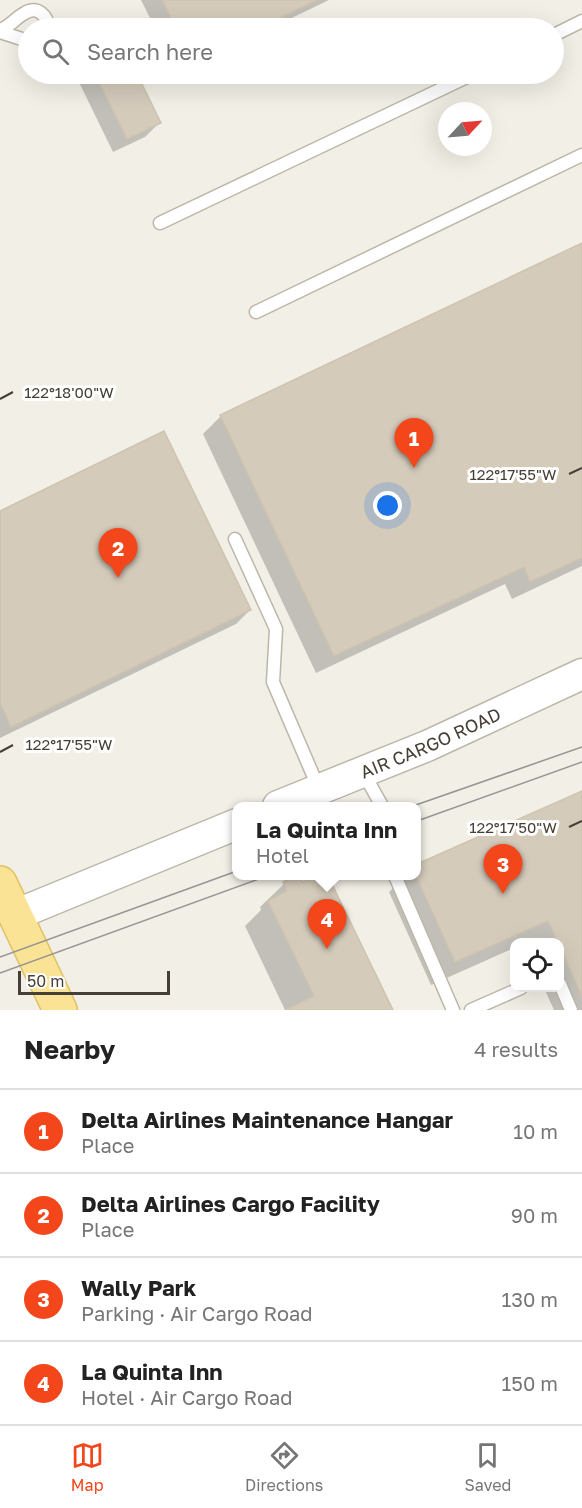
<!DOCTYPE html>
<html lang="en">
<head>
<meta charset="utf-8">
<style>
  :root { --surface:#fff; --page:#f6f6f6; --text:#222; --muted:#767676; --line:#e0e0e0; --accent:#f4461b }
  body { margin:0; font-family:"Golos Text",sans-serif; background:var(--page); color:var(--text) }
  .controls { position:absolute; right:18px; bottom:18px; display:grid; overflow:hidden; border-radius:12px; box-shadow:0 6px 24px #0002 }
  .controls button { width:54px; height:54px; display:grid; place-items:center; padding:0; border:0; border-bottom:2px solid var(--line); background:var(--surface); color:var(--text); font:30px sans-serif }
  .compass { position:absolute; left:438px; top:102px; width:54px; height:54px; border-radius:50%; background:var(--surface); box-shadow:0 6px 24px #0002; rotate:64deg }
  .scale { position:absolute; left:18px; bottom:15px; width:152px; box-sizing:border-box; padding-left:6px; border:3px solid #453f35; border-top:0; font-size:16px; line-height:21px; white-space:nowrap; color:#453f35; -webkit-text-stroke:4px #fff; paint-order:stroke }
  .you { position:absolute; left:388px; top:506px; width:21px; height:21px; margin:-15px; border:4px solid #fff; border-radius:50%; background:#1a73e8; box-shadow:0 0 0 9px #1a73e833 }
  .badge { display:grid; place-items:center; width:39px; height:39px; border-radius:50%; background:var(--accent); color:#fff; font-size:20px; font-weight:700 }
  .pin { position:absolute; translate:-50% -50px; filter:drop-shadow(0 2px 3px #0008) }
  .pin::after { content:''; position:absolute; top:32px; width:21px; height:18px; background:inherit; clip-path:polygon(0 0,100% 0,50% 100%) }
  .popup { position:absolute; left:232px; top:802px; width:189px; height:78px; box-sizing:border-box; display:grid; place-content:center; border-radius:12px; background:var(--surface); filter:drop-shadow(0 2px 4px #0005); font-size:20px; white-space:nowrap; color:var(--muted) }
  .popup b { font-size:22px; color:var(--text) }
  .popup::after { content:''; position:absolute; left:50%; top:100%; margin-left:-12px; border:12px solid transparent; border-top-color:var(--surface) }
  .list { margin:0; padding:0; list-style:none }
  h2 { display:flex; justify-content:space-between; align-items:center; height:78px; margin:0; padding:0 24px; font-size:26px }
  h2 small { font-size:20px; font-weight:400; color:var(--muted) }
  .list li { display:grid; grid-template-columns:39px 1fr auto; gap:18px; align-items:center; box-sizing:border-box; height:84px; padding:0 24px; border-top:2px solid var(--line) }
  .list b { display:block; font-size:22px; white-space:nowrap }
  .list p { margin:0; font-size:20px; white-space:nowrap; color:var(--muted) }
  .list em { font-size:20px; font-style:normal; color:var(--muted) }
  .icon { flex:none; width:33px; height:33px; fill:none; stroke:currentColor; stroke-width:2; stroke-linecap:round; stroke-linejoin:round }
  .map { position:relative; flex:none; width:582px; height:1010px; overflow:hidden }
  .search { position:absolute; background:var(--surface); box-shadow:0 6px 24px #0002; left:18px; right:18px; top:18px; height:66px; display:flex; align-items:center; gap:15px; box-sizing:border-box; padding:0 21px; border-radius:33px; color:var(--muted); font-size:22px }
  .sheet { height:414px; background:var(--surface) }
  nav { display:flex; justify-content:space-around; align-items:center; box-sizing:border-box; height:84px; border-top:2px solid var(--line); background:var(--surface); font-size:16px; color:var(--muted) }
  nav a { display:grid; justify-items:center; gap:3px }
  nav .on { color:var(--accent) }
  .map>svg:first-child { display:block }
  .shadow { fill:#0003 }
  .building { fill:#d4cbbb; stroke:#cec3af; stroke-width:1.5 }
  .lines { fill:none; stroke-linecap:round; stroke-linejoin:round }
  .service-casing { stroke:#bdb7a9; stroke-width:15 }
  .tertiary-casing { stroke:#bdb7a9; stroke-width:33 }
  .primary-casing { stroke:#e0c166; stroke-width:36 }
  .service { stroke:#fff; stroke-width:12 }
  .tertiary { stroke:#fff; stroke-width:30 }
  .primary { stroke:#fbe396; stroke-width:33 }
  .tram { stroke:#959595; stroke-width:1.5 }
  .ticks { fill:none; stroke:#453f35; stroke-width:2 }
  .labels { text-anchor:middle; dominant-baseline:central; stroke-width:6; stroke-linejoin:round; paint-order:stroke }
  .street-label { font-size:18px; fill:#453f35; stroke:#fff }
  .ticks-label { font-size:15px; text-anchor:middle; fill:#453f35; stroke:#fff; stroke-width:6; stroke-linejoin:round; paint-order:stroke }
</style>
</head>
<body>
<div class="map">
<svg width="582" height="1010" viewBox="0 0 582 1010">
  <rect width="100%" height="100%" fill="#f2efe6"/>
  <path class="shadow" d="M 141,0 L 329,0 L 271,28 L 155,28 Z
    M 75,74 L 136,74 L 159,123 L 145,137 L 113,152 Z
    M 582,245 L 582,566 L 512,599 L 505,584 L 316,673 L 203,434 L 221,416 Z
    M 0,513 L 250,610 L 236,624 L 0,738 Z
    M 582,793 L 582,1010 L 554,1010 L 544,988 L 560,988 L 560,942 L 514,942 L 514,948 L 431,985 L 389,892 L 405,876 L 417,876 L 417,866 Z
    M 321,876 L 326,876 L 391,1010 L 285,1010 L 245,926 L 261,910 L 260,907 L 284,884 L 302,884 Z"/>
  <path class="building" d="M 162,0 L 317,0 L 259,28 L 176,28 Z
    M 95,74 L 137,74 L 161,123 L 127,139 Z
    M 582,243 L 582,558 L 530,582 L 524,567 L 334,656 L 220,415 Z
    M 164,431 L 251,610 L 11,727 L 0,703 L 0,511 Z
    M 582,791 L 582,997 L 560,946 L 560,942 L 558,942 L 548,921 L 455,962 L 417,878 L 417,864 Z
    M 298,876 L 300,876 L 303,882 L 317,876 L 328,876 L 393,1010 L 285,1010 L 314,996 L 268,901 L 287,891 L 283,882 Z"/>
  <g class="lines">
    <g class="service-casing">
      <path id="service" d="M 0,30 C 11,26 15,18 25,13 C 37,5 48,16 48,28
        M 0,32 L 28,41
        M 554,35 L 582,21
        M 160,223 L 473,74
        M 256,312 L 582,155
        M 235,539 L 276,629 L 273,682 L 319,789
        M 363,772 L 382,806
        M 395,876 L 453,1010
        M 560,984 L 571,1010
        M 471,1010 L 521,988"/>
    </g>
    <g class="tertiary-casing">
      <g id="tertiary">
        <path id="s1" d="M 278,806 L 427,746 L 582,674"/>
        <path d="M 15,915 L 237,824"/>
      </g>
    </g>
    <g class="primary-casing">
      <path id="primary" d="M 0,883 L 60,1010"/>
    </g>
    <use href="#service" class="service"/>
    <use href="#tertiary" class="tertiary"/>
    <use href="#primary" class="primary"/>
    <path class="tram" d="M 413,806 L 582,747
      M 417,821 L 582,762
      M 0,957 L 237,871
      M 0,973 L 267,876"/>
  </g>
  <path class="ticks" d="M 0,399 L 13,392M 569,474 L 582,468M 0,752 L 13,745M 569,827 L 582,821"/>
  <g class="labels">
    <g class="street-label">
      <text stroke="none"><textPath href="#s1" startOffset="165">AIR CARGO ROAD</textPath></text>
    </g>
  </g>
  <g class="ticks-label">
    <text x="69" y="398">122°18'00"W</text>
    <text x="513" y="480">122°17'55"W</text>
    <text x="69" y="750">122°17'55"W</text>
    <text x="513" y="833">122°17'50"W</text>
  </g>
</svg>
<div class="controls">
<button><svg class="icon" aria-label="locate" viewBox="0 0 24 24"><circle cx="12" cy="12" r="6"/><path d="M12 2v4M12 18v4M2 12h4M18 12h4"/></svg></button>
</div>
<svg class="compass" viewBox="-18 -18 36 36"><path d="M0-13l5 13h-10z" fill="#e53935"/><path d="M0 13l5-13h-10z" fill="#767676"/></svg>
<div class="scale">50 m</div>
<div class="you"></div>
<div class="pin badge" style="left:414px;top:468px">1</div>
<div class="pin badge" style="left:118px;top:578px">2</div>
<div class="pin badge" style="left:503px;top:894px">3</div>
<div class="pin badge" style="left:327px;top:949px">4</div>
<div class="popup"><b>La Quinta Inn</b>Hotel</div>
<div class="search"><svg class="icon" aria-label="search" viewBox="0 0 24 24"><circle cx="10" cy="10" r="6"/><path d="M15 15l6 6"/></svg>Search here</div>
</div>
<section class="sheet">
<h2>Nearby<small>4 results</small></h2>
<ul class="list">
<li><span class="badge">1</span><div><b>Delta Airlines Maintenance Hangar</b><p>Place</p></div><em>10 m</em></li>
<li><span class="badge">2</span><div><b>Delta Airlines Cargo Facility</b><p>Place</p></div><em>90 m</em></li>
<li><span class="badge">3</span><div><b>Wally Park</b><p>Parking · Air Cargo Road</p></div><em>130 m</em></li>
<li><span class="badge">4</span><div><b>La Quinta Inn</b><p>Hotel · Air Cargo Road</p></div><em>150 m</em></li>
</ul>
</section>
<nav>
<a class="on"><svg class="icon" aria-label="map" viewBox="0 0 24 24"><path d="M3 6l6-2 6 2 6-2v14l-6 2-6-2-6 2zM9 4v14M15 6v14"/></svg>Map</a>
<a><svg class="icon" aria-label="directions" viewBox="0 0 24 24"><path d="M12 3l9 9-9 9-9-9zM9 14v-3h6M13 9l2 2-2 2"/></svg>Directions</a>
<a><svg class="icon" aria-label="saved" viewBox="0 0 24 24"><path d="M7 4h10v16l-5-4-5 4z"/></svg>Saved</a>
</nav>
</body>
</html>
